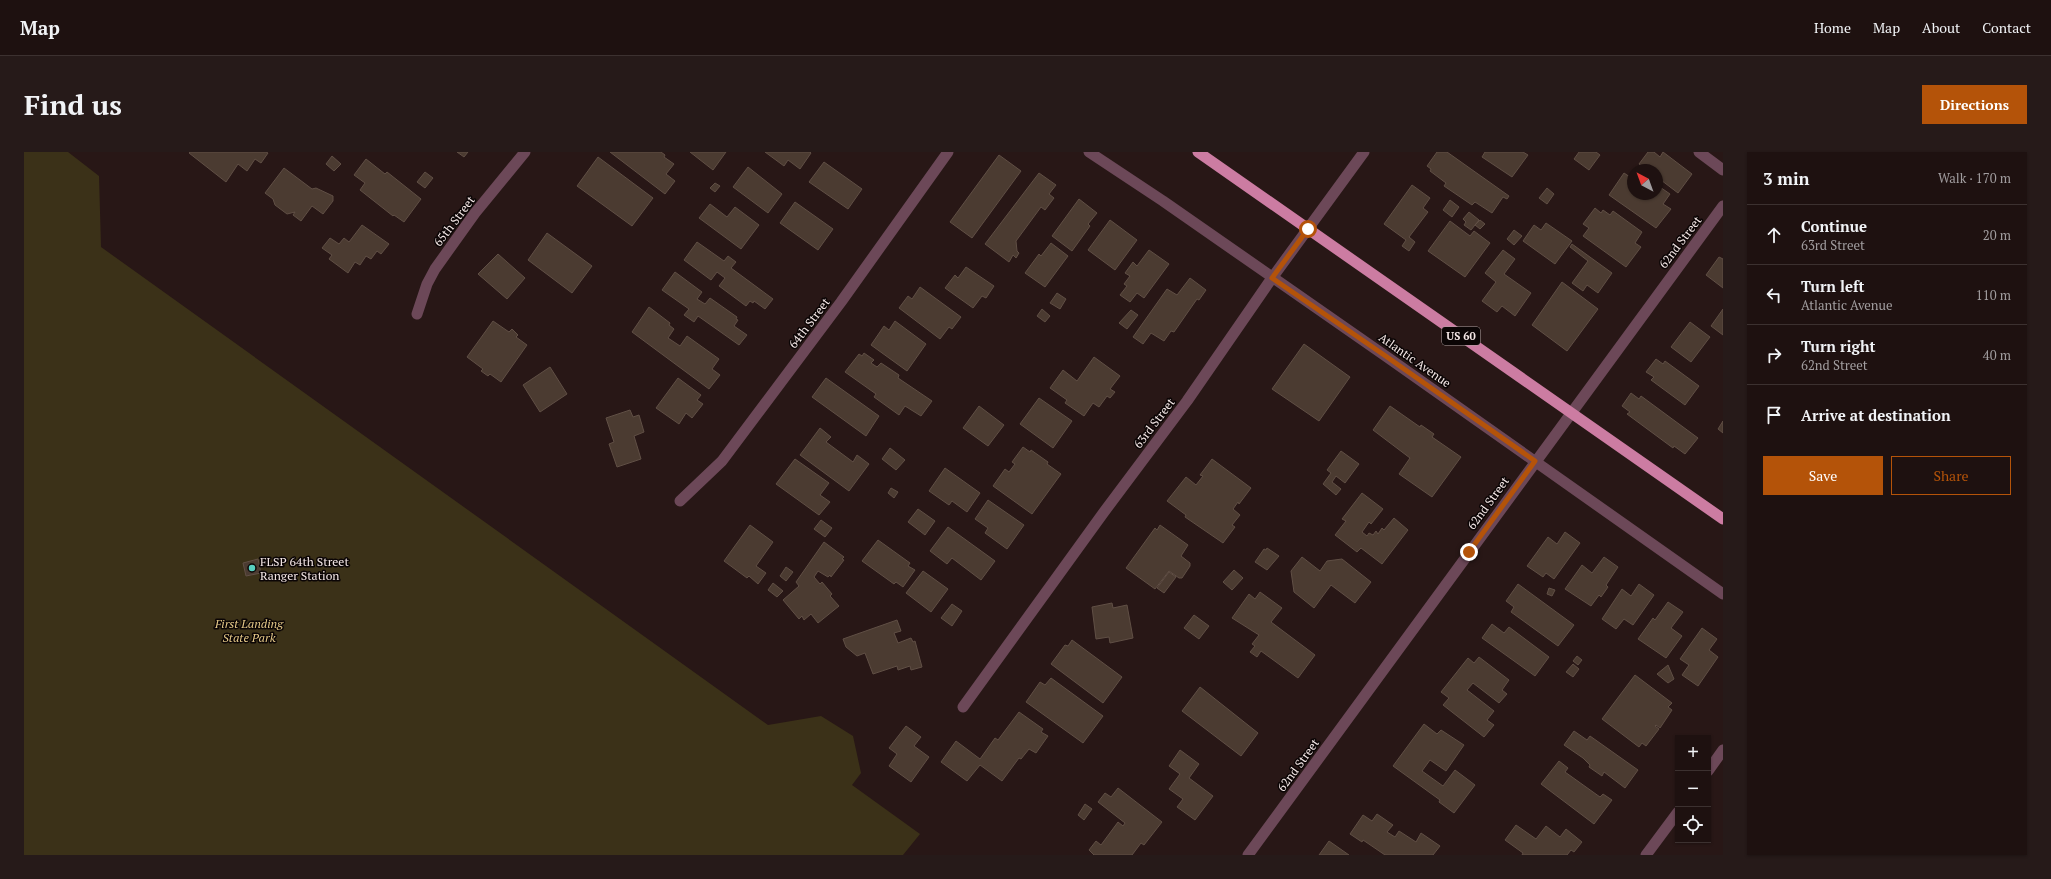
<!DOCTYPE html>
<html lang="en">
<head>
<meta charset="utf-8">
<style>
  :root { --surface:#1e1110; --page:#261a19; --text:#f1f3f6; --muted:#a19d9f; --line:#3c3130; --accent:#b45309 }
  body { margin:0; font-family:"PT Serif",serif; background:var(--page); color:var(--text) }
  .controls { position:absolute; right:12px; bottom:12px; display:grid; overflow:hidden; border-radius:0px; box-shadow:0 1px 3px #0004 }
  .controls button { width:36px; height:36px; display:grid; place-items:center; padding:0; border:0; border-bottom:1px solid var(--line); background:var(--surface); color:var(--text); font:20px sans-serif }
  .compass { position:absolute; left:1603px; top:12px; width:36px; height:36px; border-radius:50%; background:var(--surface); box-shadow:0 1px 3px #0004; rotate:319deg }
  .stop { position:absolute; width:12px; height:12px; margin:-9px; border:3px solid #b45309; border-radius:50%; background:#fff }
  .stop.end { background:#b45309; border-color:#fff; box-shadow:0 1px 4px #0008 }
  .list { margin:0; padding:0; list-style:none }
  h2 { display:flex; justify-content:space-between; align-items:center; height:52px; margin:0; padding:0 16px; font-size:17px }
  h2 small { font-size:13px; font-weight:400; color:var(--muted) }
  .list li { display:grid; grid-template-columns:26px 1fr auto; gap:12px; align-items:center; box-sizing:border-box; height:60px; padding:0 16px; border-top:1px solid var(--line) }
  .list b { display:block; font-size:15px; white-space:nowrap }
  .list p { margin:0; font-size:13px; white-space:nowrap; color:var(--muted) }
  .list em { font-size:13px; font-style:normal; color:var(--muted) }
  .actions { display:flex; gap:8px; padding:12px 16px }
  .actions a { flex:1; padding:9px 0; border:1px solid var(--accent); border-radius:0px; text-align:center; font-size:14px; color:var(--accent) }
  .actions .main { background:var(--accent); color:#fff }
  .icon { flex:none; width:22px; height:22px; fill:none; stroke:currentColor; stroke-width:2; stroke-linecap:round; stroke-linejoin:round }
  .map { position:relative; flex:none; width:1699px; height:703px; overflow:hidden; border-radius:0px }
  header { display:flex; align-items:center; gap:24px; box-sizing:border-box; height:56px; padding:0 20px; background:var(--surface); border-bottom:1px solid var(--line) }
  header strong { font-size:19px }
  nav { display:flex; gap:22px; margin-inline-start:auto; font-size:14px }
  .intro { display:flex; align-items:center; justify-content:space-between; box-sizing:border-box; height:96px; padding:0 24px }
  h1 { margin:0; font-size:28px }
  .button { padding:10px 18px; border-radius:0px; background:var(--accent); color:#fff; font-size:14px; font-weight:700 }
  main { display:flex; gap:24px; padding:0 24px }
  aside { flex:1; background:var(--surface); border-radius:0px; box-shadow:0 1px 3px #0004 }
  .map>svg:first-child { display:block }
  .green { fill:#3b3118 }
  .building { fill:#4b3b31; stroke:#604f45 }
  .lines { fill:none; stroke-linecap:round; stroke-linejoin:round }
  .minor { stroke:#6c4858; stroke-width:11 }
  .trunk { stroke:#cc7ca2; stroke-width:11 }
  .route { stroke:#b45309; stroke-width:5 }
  .poi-dot { fill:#58cebf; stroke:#0b0505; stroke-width:1.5 }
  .labels { text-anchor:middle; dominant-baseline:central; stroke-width:3; stroke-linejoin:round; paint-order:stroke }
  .shield { fill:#0b0505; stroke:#aea3a2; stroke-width:1 }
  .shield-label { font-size:11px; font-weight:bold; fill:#f4e7e6 }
  .street-label { font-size:12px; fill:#f4e7e6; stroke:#0b0505 }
  .poi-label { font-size:12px; fill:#f4e7e6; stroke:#0b0505; text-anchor:start }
  .park-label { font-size:12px; font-style:italic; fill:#e5c988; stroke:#0b0505 }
</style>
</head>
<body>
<header>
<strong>Map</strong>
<nav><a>Home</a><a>Map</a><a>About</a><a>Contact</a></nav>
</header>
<div class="intro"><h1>Find us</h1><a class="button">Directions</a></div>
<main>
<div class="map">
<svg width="1699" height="703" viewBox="0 0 1699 703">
  <rect width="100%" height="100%" fill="#281716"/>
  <path class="green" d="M 0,0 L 44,0 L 75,24 L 77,95 L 744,573 L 797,564 L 829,584 L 837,621 L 828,633 L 896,682 L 879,703 L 0,703 Z"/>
  <path class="building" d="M 166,0 L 242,0 L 244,1 L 237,11 L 231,7 L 223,19 L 214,12 L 202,30 L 165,1 Z
    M 433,0 L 444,0 L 440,5 Z
    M 586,0 L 637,0 L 641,3 L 640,5 L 650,12 L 642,22 L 651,29 L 641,42 Z
    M 666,0 L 702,0 L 689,18 Z
    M 741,0 L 786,0 L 787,1 L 776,17 L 764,8 L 760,14 Z
    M 1413,0 L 1423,0 L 1485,44 L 1483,47 L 1479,45 L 1468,61 L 1451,50 L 1448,53 L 1420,34 L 1422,31 L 1406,19 L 1407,17 L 1403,14 Z
    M 1461,0 L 1499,0 L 1504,3 L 1488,25 L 1458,5 Z
    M 1555,0 L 1572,0 L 1576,3 L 1565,18 L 1550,7 Z
    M 1624,0 L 1630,0 L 1636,5 L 1639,0 L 1668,22 L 1654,41 L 1633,25 L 1633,18 L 1623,18 L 1615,12 Z
    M 975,3 L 997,19 L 948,86 L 926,70 Z
    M 308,4 L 317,12 L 310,19 L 302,12 Z
    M 574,5 L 629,46 L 608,74 L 553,34 Z
    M 342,7 L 361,22 L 363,20 L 397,47 L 380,70 L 370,63 L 369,64 L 336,38 L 341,31 L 330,23 Z
    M 800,10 L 838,37 L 824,57 L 785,30 Z
    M 724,15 L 758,42 L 744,61 L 709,35 Z
    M 260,16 L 288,37 L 292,36 L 309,44 L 309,49 L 299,62 L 288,54 L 277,69 L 269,63 L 271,60 L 263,62 L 251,53 L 249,47 L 241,41 Z
    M 401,20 L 409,26 L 401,36 L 393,30 Z
    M 1015,21 L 1032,33 L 1025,42 L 1030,46 L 1021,58 L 1017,55 L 992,89 L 993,99 L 995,101 L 992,106 L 989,103 L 985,110 L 961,92 Z
    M 1600,21 L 1609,27 L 1609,42 L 1633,42 L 1633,33 L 1646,42 L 1639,52 L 1647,57 L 1632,76 L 1585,43 Z
    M 691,31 L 696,34 L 691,40 L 686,36 Z
    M 1388,33 L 1406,46 L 1399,56 L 1404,60 L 1385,85 L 1391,90 L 1385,99 L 1378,94 L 1382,88 L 1360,72 Z
    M 1523,36 L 1530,42 L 1523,52 L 1515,46 Z
    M 1055,47 L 1073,61 L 1064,72 L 1066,74 L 1048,99 L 1028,84 Z
    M 1426,48 L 1435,55 L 1428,65 L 1419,58 Z
    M 771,50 L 809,77 L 794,98 L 756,71 Z
    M 686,52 L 703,65 L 711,55 L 735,73 L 717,97 L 675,66 Z
    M 1571,56 L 1577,61 L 1579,58 L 1586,63 L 1589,59 L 1618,80 L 1611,91 L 1617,95 L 1602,115 L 1559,84 L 1565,76 L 1559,72 Z
    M 1445,60 L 1455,68 L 1447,78 L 1440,73 L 1442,70 L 1439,67 Z
    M 1086,68 L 1113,88 L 1091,118 L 1064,98 Z
    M 1456,68 L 1461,72 L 1456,77 L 1451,73 Z
    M 1426,69 L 1446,84 L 1450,79 L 1466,91 L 1441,125 L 1404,99 Z
    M 1522,71 L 1548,89 L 1531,112 L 1499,89 L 1510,73 L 1517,78 Z
    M 338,73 L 365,92 L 357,102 L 353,99 L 347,107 L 342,104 L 336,113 L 331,110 L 324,121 L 305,107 L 308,103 L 298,96 L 306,86 L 315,92 L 320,86 L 325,90 Z
    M 1490,78 L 1498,84 L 1490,93 L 1483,87 Z
    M 523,81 L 568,114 L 548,141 L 504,108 Z
    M 673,90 L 700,109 L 704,104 L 712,110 L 707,116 L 749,147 L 741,157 L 730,149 L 729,151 L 726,149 L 722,154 L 695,134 L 701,126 L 693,120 L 687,128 L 660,108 Z
    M 1027,91 L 1044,104 L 1021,135 L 1001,121 L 1015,102 L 1017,104 Z
    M 1548,92 L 1588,121 L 1574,141 L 1563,133 L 1559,139 L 1548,131 L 1564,109 L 1546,95 Z
    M 1125,98 L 1145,112 L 1120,146 L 1113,141 L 1106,150 L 1096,143 L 1103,134 L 1100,132 L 1106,124 L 1101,121 L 1109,110 L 1113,114 Z
    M 1479,98 L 1491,107 L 1480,122 L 1507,141 L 1491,164 L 1478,154 L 1473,160 L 1458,149 L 1472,130 L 1461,121 Z
    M 474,102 L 501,126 L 483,147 L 454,122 Z
    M 1695,105 L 1699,107 L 1699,136 L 1682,123 Z
    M 942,115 L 970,134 L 962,146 L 958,144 L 949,156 L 921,136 L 931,123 L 934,126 Z
    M 651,120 L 678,140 L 673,147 L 681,152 L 686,146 L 713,165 L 712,167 L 714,168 L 710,174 L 723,183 L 715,193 L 674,164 L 670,170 L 660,163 L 665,157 L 638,138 Z
    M 1166,126 L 1182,138 L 1175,148 L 1173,147 L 1150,180 L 1147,179 L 1140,189 L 1127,181 L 1119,192 L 1109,185 L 1143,137 L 1153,143 Z
    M 1538,130 L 1574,157 L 1543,199 L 1508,173 Z
    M 896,135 L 937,165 L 928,177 L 925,175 L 916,187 L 875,156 L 884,144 L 888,147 Z
    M 1033,141 L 1042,147 L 1036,157 L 1026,151 Z
    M 625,155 L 646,171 L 645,173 L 650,177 L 644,186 L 656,194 L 663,184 L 695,207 L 688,217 L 696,223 L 685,237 L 608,180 Z
    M 1018,157 L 1026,164 L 1021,170 L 1013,164 Z
    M 1699,157 L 1699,183 L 1687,174 Z
    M 1107,158 L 1114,163 L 1103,177 L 1095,171 Z
    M 469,169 L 485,180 L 488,177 L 494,183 L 492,185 L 503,193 L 477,230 L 466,222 L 464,224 L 457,219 L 459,217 L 443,205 Z
    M 871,169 L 902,192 L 883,219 L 847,193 L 860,174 L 865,178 Z
    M 1666,170 L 1686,185 L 1667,210 L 1647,195 Z
    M 1280,192 L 1326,225 L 1295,269 L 1248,237 Z
    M 840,201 L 850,208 L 847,211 L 853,215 L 857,211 L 875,223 L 874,226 L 908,249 L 897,264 L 881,254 L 875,263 L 850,245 L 852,242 L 821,220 L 835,202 L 838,204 Z
    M 1070,205 L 1096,224 L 1086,237 L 1091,240 L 1086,246 L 1083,244 L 1075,255 L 1069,251 L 1060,264 L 1041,251 L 1043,248 L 1026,236 L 1039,218 L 1053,229 Z
    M 1632,207 L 1639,212 L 1641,209 L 1675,234 L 1661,253 L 1627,228 L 1630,225 L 1622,220 Z
    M 526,215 L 543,242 L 516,260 L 499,233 Z
    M 654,226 L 677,243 L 673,248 L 679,252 L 668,266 L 662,261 L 655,272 L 632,256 Z
    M 802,226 L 855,264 L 842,284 L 788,245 Z
    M 1607,241 L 1615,247 L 1617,244 L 1674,286 L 1661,302 L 1650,294 L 1649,296 L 1603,262 L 1606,260 L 1598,254 Z
    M 1015,246 L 1048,269 L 1029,296 L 996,272 Z
    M 955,254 L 980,273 L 964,294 L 939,276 Z
    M 1366,254 L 1396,275 L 1397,273 L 1410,282 L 1408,285 L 1437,305 L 1408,345 L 1375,322 L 1386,306 L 1349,278 Z
    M 606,258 L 609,265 L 615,263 L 620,280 L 610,284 L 617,307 L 593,315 L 585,292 L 590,290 L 582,266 Z
    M 1699,269 L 1699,281 L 1694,277 Z
    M 796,276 L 807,285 L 802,290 L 829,310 L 833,303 L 845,312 L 825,339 L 776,303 Z
    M 999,295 L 1006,300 L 1007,298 L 1024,310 L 1023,312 L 1037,322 L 1008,362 L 969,334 L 981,317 L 985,320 L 991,312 L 988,310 Z
    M 866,296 L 881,308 L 872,318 L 858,307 Z
    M 1317,299 L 1335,312 L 1321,331 L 1312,324 L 1308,330 L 1317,337 L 1312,343 L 1299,332 L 1307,321 L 1303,318 Z
    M 771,307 L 805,331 L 796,343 L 806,350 L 795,363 L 752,332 Z
    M 1188,307 L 1227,336 L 1215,352 L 1214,350 L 1209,357 L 1216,363 L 1208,373 L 1211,375 L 1199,391 L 1161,365 L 1162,363 L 1143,349 L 1162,325 L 1172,333 L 1179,324 L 1176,323 Z
    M 921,316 L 956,341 L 943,360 L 928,349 L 925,353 L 905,339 Z
    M 867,336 L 874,340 L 870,346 L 864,341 Z
    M 1338,341 L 1359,357 L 1347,372 L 1345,370 L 1338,380 L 1343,384 L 1345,381 L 1349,383 L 1352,379 L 1354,382 L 1358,376 L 1360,378 L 1370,366 L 1384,378 L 1358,412 L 1337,396 L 1333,400 L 1311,383 L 1322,369 L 1318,367 Z
    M 964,348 L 1000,373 L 983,397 L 961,381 L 964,376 L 951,367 Z
    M 894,357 L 911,369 L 901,383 L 884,370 Z
    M 797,368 L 808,376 L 801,385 L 790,377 Z
    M 726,373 L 749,390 L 732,414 L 742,421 L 734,432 L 725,424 L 723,426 L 700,409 Z
    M 1136,373 L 1164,393 L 1157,404 L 1166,411 L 1166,414 L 1158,426 L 1155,426 L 1145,419 L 1131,437 L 1102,416 L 1131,376 L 1133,378 Z
    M 924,375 L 971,409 L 957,428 L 928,406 L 923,412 L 906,399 Z
    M 1541,380 L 1556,391 L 1530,427 L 1522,421 L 1519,425 L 1503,414 L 1524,385 L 1533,392 Z
    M 854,388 L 886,411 L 884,414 L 891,418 L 879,435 L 872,430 L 870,432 L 838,409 Z
    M 800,390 L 820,405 L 818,407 L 820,408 L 807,425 L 806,423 L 804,425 L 794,419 L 790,425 L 796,432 L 798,430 L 808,442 L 806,444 L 815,454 L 794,471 L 787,462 L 780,468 L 778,464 L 775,467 L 759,448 L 775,434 L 772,430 Z
    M 1243,396 L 1255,404 L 1243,418 L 1231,410 L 1240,397 L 1242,398 Z
    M 1278,405 L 1296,419 L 1303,409 L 1318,407 L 1347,430 L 1331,451 L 1307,433 L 1290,456 L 1270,440 L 1267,419 Z
    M 1580,405 L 1594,415 L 1582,433 L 1584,435 L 1577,445 L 1575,443 L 1567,454 L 1541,437 L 1558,413 L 1568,421 Z
    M 234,407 L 237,421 L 222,424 L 219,411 Z
    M 762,415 L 769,420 L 762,429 L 756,424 Z
    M 1210,418 L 1219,426 L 1208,438 L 1199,430 Z
    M 899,419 L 924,437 L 907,460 L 882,441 Z
    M 1145,420 L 1152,425 L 1140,441 L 1133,436 Z
    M 749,431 L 759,439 L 753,445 L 744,438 Z
    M 1494,432 L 1550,473 L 1534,494 L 1487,460 L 1490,455 L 1482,449 Z
    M 1615,432 L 1630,443 L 1609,473 L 1600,467 L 1592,477 L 1578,467 L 1598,437 L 1607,444 Z
    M 1525,436 L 1531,438 L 1528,444 L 1523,442 Z
    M 1236,440 L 1258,456 L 1247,470 L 1291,503 L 1274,526 L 1237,499 L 1233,505 L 1226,500 L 1231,494 L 1228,492 L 1235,483 L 1208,466 L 1225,442 L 1231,447 Z
    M 1644,450 L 1659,460 L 1647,476 L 1658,484 L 1642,506 L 1614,487 L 1629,466 L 1631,468 Z
    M 1088,451 L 1089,456 L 1103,453 L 1109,486 L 1086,491 L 1085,485 L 1072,487 L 1068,455 Z
    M 928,452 L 938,459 L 928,474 L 917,466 Z
    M 1170,463 L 1185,474 L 1175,487 L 1160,476 Z
    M 873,468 L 877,479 L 870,481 L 874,491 L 887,486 L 889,490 L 891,489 L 898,515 L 887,518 L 886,514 L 874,518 L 873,514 L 849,522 L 841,501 L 833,504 L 822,495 L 819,487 Z
    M 1468,472 L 1480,481 L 1485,475 L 1525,505 L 1511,524 L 1458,486 Z
    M 1678,476 L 1693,487 L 1685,498 L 1694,505 L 1674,534 L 1658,523 L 1665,513 L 1656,507 Z
    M 1048,488 L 1098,525 L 1079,551 L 1027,512 L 1041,493 L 1044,494 Z
    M 1553,504 L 1558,508 L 1554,513 L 1549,509 Z
    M 1455,505 L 1485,528 L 1478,538 L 1483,542 L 1475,551 L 1449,531 L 1443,538 L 1470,559 L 1463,568 L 1470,573 L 1460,585 L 1419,553 L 1425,546 L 1417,540 L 1444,506 L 1450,511 Z
    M 1549,512 L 1555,517 L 1549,525 L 1542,520 Z
    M 1644,513 L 1650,527 L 1644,531 L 1633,522 Z
    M 1611,523 L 1648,551 L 1644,555 L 1648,558 L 1636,576 L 1632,573 L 1631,574 L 1635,577 L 1622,594 L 1618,591 L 1615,595 L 1578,567 Z
    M 1027,526 L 1079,564 L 1059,591 L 1002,550 L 1016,530 L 1021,533 Z
    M 1176,535 L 1234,581 L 1217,604 L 1158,559 Z
    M 995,560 L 1019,577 L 1017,580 L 1024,584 L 1012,601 L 1005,597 L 997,607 L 995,606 L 978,629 L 956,613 L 943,629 L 917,610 L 932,589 L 956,607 L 971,586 L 974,588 Z
    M 1400,572 L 1413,582 L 1417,578 L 1440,593 L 1422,619 L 1406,608 L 1398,619 L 1419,634 L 1431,618 L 1451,633 L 1430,661 L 1415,650 L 1416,648 L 1369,614 Z
    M 882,574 L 897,585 L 890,594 L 905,605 L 887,630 L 865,614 L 873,602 L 865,596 Z
    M 1550,579 L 1563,588 L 1566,584 L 1614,618 L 1601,636 L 1580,620 L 1578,624 L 1565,615 L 1566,613 L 1559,606 L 1540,593 Z
    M 1156,598 L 1175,612 L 1165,626 L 1189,644 L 1171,668 L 1153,655 L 1159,647 L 1145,637 L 1156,622 L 1145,614 Z
    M 1535,609 L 1544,616 L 1541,620 L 1576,645 L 1579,642 L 1588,648 L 1570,672 L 1517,632 Z
    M 1094,636 L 1138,670 L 1120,693 L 1117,691 L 1108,703 L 1070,703 L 1065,698 L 1072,689 L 1077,693 L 1094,670 L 1099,674 L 1101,671 L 1074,650 L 1081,641 L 1087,645 Z
    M 1061,652 L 1068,657 L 1060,668 L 1054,663 Z
    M 1353,662 L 1369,673 L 1363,680 L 1371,685 L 1375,679 L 1392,690 L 1397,681 L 1416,694 L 1409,703 L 1361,703 L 1339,688 L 1338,690 L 1326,682 L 1339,663 L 1348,669 Z
    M 1492,673 L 1512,687 L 1522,674 L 1536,685 L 1542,677 L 1558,690 L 1550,700 L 1547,698 L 1543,703 L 1498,703 L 1499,701 L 1481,688 Z
    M 1305,689 L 1325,703 L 1295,703 Z"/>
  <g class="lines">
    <path class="minor" d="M 1065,0 L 1139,49 L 1363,205 L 1699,442
      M 1675,0 L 1699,18
      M 393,162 L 403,132 L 411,117 L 451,61 L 501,0
      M 656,349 L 698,309 L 817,150 L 924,0
      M 939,555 L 1080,360 L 1163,249 L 1248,126 L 1340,0
      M 1684,619 L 1699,598
      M 1224,703 L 1699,54
      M 1622,703 L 1654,660"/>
    <path class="trunk" d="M 1174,0 L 1699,367"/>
  </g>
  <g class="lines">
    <path class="route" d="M 1284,77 L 1248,126 L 1363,205 L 1511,309 L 1445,400"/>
  </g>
  <circle class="poi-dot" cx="228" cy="416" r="4"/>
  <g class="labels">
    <rect class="shield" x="1418" y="175" width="38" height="18" rx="3"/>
    <g class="shield-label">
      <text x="1437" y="184">US 60</text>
    </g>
    <g class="street-label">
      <text transform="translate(430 69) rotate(-53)">65th Street</text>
      <text transform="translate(1656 90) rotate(-53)">62nd Street</text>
      <text transform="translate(785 171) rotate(-53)">64th Street</text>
      <text transform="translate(1391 208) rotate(35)">Atlantic Avenue</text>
      <text transform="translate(1130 271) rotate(-53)">63rd Street</text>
      <text transform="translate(1464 351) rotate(-54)">62nd Street</text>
      <text transform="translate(1274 613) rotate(-54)">62nd Street</text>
    </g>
    <g class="poi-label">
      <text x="236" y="409">FLSP 64th Street<tspan x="236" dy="14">Ranger Station</tspan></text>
    </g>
    <g class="park-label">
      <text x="225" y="471">First Landing<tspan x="225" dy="14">State Park</tspan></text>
    </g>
  </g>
</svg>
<div class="controls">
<button>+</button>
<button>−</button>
<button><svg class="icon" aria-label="locate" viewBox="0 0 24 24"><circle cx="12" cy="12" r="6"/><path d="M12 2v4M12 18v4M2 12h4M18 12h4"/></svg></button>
</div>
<svg class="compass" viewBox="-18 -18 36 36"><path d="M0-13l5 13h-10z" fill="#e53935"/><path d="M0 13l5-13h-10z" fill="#a19d9f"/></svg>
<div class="stop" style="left:1284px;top:77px"></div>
<div class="stop end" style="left:1445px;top:400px"></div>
</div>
<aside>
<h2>3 min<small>Walk · 170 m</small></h2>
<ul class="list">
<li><svg class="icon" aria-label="ahead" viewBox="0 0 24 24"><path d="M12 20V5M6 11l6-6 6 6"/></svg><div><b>Continue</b><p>63rd Street</p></div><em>20 m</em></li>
<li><svg class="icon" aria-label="left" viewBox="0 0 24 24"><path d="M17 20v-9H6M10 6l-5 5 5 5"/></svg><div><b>Turn left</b><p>Atlantic Avenue</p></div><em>110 m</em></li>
<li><svg class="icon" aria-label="right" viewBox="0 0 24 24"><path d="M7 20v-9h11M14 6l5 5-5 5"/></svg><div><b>Turn right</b><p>62nd Street</p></div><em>40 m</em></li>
<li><svg class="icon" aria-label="arrive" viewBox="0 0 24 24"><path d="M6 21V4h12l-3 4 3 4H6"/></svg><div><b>Arrive at destination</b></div></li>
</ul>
<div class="actions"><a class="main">Save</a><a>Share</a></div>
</aside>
</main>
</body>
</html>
